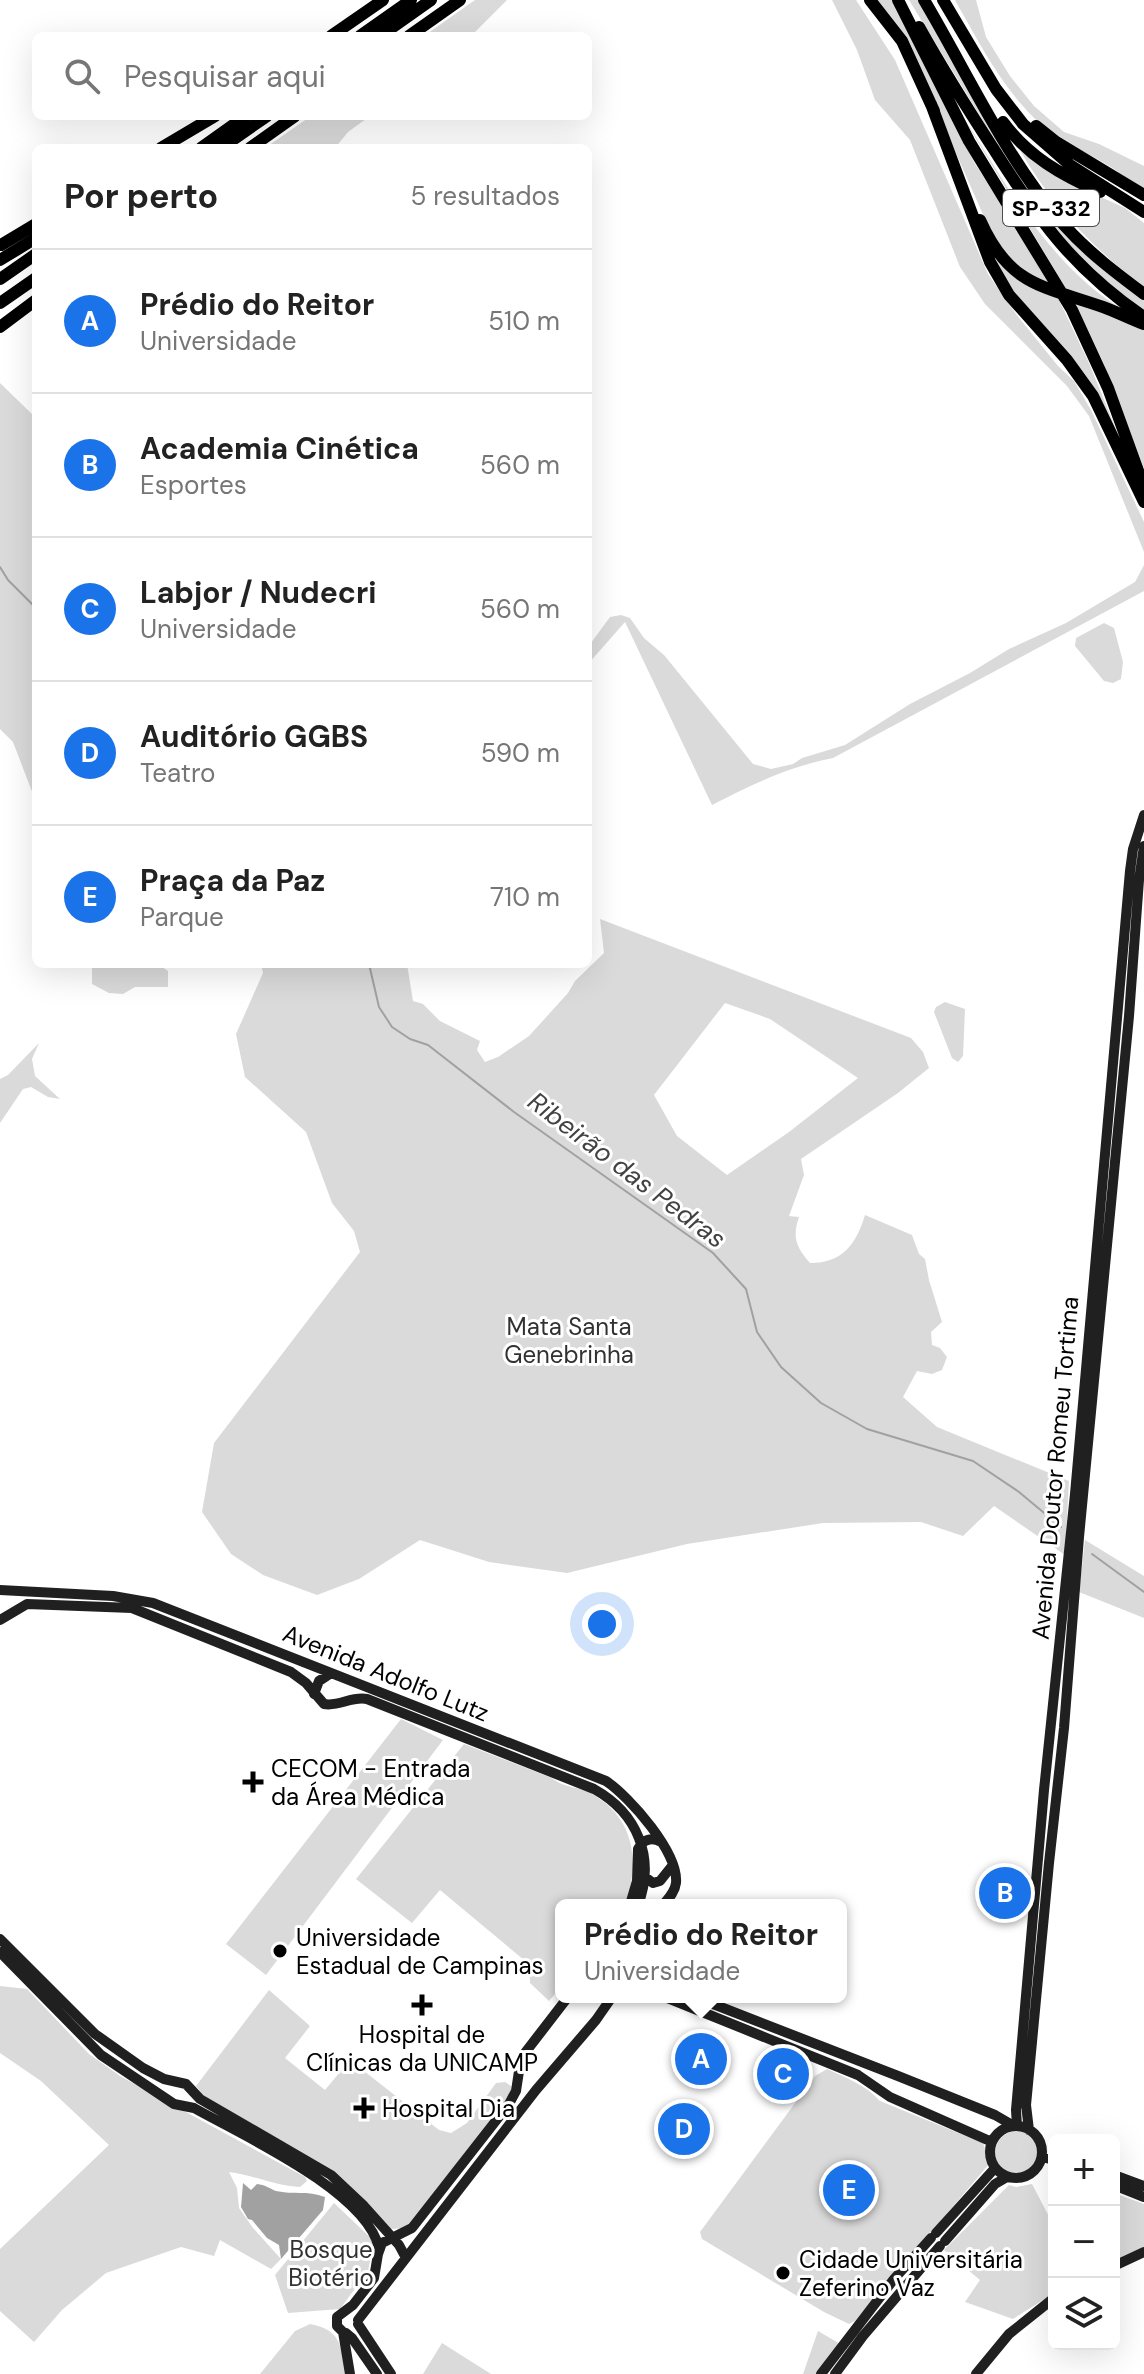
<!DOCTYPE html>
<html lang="pt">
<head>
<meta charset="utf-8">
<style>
  :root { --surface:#fff; --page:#f6f6f6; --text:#222; --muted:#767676; --line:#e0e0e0; --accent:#1a73e8 }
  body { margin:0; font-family:"DM Sans",sans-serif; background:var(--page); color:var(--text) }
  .controls { position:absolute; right:24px; bottom:24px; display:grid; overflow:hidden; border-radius:12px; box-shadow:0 8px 32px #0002 }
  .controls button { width:72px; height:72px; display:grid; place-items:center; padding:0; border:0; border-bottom:2px solid var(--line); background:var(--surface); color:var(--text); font:40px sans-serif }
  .you { position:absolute; left:602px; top:1624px; width:28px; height:28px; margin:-20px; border:6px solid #fff; border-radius:50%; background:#1a73e8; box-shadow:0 0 0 12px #1a73e833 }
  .badge { display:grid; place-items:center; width:52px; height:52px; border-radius:50%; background:var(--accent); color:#fff; font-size:26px; font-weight:700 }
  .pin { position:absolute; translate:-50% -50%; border:4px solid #fff; box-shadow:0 2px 8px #0006 }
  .popup { position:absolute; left:555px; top:1899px; width:292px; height:104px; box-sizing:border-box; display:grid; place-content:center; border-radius:12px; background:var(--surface); filter:drop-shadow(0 2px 6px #0005); font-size:26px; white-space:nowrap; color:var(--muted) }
  .popup b { font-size:30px; color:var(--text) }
  .popup::after { content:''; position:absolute; left:50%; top:100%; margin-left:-16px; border:16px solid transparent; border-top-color:var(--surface) }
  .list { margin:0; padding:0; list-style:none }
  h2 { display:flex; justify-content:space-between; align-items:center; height:104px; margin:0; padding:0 32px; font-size:34px }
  h2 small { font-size:26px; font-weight:400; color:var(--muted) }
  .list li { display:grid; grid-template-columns:52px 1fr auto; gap:24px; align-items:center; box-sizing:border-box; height:144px; padding:0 32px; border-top:2px solid var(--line) }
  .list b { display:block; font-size:30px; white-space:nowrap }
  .list p { margin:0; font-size:26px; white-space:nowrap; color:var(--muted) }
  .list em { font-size:26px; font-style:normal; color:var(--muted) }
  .icon { flex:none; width:44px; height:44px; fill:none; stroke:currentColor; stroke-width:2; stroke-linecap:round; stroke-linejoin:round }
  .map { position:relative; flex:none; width:1144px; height:2374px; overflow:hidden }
  .search { position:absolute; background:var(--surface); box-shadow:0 8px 32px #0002; left:32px; top:32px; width:560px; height:88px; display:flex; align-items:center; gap:20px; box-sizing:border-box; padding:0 28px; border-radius:12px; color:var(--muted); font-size:30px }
  .panel { position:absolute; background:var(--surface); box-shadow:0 8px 32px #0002; left:32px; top:144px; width:560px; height:824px; border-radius:12px }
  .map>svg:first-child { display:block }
  .green { fill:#dadada; fill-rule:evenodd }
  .water { fill:#a1a1a1 }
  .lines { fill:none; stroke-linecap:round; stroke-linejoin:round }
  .stream { stroke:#a1a1a1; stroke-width:2 }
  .secondary { stroke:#202020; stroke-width:10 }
  .highway { stroke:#000; stroke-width:12 }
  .poi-dot { fill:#000; stroke:#fff; stroke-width:3 }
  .labels { text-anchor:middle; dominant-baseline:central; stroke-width:6; stroke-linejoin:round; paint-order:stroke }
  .shield { fill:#fff; stroke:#4c4c4c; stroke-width:2 }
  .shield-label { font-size:22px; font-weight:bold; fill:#000 }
  .park-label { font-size:24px; fill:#313131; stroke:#fff }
  .street-label { font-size:24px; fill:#000; stroke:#fff }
  .poi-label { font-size:24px; fill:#000; stroke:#fff; text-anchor:start }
  .water-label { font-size:26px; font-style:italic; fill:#424242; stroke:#fff }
</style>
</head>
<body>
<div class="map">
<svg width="1144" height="2374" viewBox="0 0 1144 2374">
  <rect width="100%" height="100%" fill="#fff"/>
  <path class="green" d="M 475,0 L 507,0 L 471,36 L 424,36 Z
    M 832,0 L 856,0 L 895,60 L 988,274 L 1016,314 L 1058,366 L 1074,381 L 1091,410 L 1144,522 L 1144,552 L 1089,416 L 1067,386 L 985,304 L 960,267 L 910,140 L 875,100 L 857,50 Z
    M 875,0 L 892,0 L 974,162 L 1053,286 L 1018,269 L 993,237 L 920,72 Z
    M 909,0 L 920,0 L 1027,181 L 1144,299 L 1144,312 L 1093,273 L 1034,204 Z
    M 955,0 L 976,0 L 986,37 L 1010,76 L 1034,106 L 1064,132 L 1099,144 L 1144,166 L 1144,191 C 1134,184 1124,176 1114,169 C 1091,154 1066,145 1044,127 C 1005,94 980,44 955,0 Z
    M 952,99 C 1001,174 1045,264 1125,311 L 1067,290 Z
    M 311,116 L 370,116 L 348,132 L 335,148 L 265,148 Z
    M 1020,150 L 1068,182 L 1125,208 L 1144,223 L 1144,288 C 1095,249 1051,206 1020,150 Z
    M 985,239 C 1006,270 1020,287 1058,298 L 1089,363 L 1125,451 L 1101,400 L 1007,284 Z
    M 1075,303 L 1144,329 L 1144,468 L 1103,362 Z
    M 0,383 L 36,418 L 36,802 L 13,742 L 0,729 Z
    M 1144,565 L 1144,591 L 833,758 C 790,766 751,785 712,805 L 625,622 L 588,664 L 588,647 L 610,617 L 621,615 L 630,618 L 644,638 L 664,655 L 753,764 L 771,769 L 793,764 L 802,758 L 845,745 L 910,704 L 970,673 L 1009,649 L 1066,623 L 1113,595 L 1135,582 Z
    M 1104,623 L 1114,628 L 1123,662 L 1121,679 L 1113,683 L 1104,681 L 1075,646 L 1076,638 Z
    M 600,919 L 911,1038 L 923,1052 L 929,1068 L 898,1093 L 801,1159 L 804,1175 L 789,1216 L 799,1217 C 792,1237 796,1247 810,1263 C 843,1263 856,1244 865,1215 L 912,1235 L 919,1254 L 925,1259 L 929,1280 L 942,1322 L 931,1332 L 932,1345 L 940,1348 L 947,1357 L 942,1370 L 932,1374 L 917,1371 L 903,1397 L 937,1427 L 1069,1481 L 1065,1555 L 994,1506 L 963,1536 L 921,1522 L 823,1523 L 687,1544 L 567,1573 L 489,1562 L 420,1540 L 359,1579 L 317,1595 L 263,1575 L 231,1554 L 202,1512 L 214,1443 L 360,1252 L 354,1231 L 332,1203 L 306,1132 L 245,1077 L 236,1034 L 263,973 L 261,964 L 407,964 L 413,1001 L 423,1004 L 440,1021 L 480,1041 L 477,1050 L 485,1062 L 498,1057 L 529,1036 L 568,993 L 575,981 L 604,953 ZM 725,1003 L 770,1019 L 858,1078 L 789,1132 L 727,1175 L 677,1136 L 654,1095 Z
    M 92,964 L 158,964 L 168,971 L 168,987 L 135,987 L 123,994 L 109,993 L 92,984 Z
    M 945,1002 L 965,1009 L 963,1056 L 958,1062 L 952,1058 L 934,1012 L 936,1007 Z
    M 39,1043 L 32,1059 L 35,1076 L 60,1099 L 48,1097 L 31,1087 L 23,1089 L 0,1123 L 0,1079 L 8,1075 Z
    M 1085,1540 L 1144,1576 L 1144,1618 L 1079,1592 Z
    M 401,1719 L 443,1740 L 266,1975 L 226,1944 Z
    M 464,1744 L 552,1778 C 566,1789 578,1786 592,1794 C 636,1819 639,1862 626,1905 L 561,1905 L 561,1987 L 549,2001 L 530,1983 L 530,1965 L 440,1890 L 412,1923 L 356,1879 Z
    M 0,1986 L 27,1989 L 89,2054 L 120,2076 L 305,2177 L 307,2181 L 300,2187 C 276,2186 253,2175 229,2172 L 237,2188 L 239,2208 L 253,2228 L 281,2259 L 271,2269 L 220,2240 L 214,2256 L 181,2247 L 106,2273 L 62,2310 L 34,2342 L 0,2311 L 0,2249 L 109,2145 L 41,2081 L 0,2053 Z
    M 269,1990 L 310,2026 L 285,2058 L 325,2090 L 350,2060 L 439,2130 L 451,2133 L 467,2123 L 496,2083 L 505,2082 L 511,2086 L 513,2091 L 414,2221 L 405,2228 L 391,2229 L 355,2191 L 321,2164 L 204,2096 L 196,2086 Z
    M 827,2069 C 846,2078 866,2085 880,2101 L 983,2143 L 990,2163 L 855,2321 L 849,2324 L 824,2312 L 702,2239 L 700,2232 L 815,2076 Z
    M995 2153a22 22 0 1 1 44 0a22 22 0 1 1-44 0Z
    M 1032,2184 L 1054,2226 L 1054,2293 L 1013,2319 L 965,2302 L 980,2280 L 944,2250 L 1009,2185 L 1016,2187 Z
    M 1114,2193 L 1144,2204 L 1144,2252 L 1114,2266 Z
    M 334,2203 L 374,2241 L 368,2271 L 340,2309 L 288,2313 L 275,2275 Z
    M 310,2324 C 342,2330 341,2347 346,2374 L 260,2374 L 295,2331 Z
    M 818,2331 L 842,2345 L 822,2374 L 803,2374 Z
    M 442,2343 L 491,2374 L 423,2374 Z"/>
  <path class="water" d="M 243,2183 L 251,2190 L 257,2184 C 265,2185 269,2188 276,2191 C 293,2195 307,2190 325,2197 L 323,2210 L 281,2259 L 279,2245 L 267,2238 L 252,2220 L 248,2219 L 241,2207 Z"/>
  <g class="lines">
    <path class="stream" d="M 0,567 L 8,580 L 36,608
      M 369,964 L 379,1007 L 392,1027 L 410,1039 L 428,1045 L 514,1112 L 713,1253 L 746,1289 L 757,1332 L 781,1367 L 821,1403 L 867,1429 L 973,1461 L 1019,1492 L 1061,1527
      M 1092,1554 L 1144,1592"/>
    <path class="secondary" d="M 0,1590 L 113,1596 L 153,1603 L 606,1781 C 630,1797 679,1853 676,1883 C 675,1892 668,1899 663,1905
      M 0,1620 L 27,1604 L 132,1608 L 291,1672 L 306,1683 L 324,1704 C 339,1707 351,1696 367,1699 L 594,1789 C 637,1813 656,1857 638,1905
      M 314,1694 L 319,1681 L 331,1673
      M 645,1877 L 653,1883 L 660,1881 L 672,1866
      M 630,1905 L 637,1881 L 638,1849 C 643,1839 652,1837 661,1842
      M 0,1939 L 95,2034 L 143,2068 L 164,2079 L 186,2084 L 200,2099 L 331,2175 L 364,2206 L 399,2245 L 406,2258
      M 0,1952 L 101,2055 L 174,2104 L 194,2108 C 242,2135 366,2191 379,2248
      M 665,1997 L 858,2075 L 890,2097 L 992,2142
      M 695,1997 L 898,2076 L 995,2115 L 1014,2126
      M990 2152a26 26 0 1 1 52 0a26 26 0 1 1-52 0Z
      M 1017,2126 L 1016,2110 L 1044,1790 L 1075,1494 L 1130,871 L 1133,849 L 1144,815
      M 1029,2130 L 1026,2105 L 1049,1863 L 1064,1728 L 1079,1537 L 1129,1016 L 1139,880 L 1144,846
      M 1042,2157 L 1054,2160
      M 1114,2175 L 1144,2186
      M 1114,2185 L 1144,2197
      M 936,2233 L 995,2168
      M 945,2241 L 995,2184 L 1007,2177
      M 1114,2266 L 1144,2252
      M 358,2320 L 536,2090 L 596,2020 L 612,1997
      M 358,2324 L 391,2374
      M 346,2333 L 352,2338 L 377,2374
      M 350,2374 L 343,2332 L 337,2326 L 337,2317 L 353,2305 L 374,2278 L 378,2254 L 382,2243 L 412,2228 L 509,2104 L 516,2091 L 521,2058 L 568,1997
      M 821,2374 L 894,2279 L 931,2238
      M 835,2374 L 863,2336 L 940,2246
      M 976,2374 L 1009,2334 L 1054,2298"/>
    <path class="highway" d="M 870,0 L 902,41 L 934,111
      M 898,0 L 969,141 L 1072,310 L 1108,388 L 1144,487
      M 924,0 C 968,74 1007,161 1064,225 C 1088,252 1116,273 1144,294
      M 943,0 L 996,89 L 1023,124 L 1070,165 L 1144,212
      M 919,27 C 942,68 967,108 993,148 C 1038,219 1073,269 1144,317
      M 331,36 L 383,0
      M 360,36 L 411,0
      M 380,36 L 431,0
      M 409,36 L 460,0
      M 931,104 L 990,262 L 1009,295 L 1067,360 L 1093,396 L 1144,502
      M 1003,122 C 1028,156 1061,175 1100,192
      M 1036,126 L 1056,142 L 1144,195
      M 161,148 L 215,116
      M 201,148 L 246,116
      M 221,148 L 267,116
      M 250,148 L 295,116
      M 980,220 C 1009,286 1043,286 1103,307 C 1117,312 1130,319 1144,324
      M 1,245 L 36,224
      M 0,260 L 36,238
      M 0,279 L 36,254
      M 0,303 L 36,278
      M 0,327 L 36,300"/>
  </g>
  <g class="poi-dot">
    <path d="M249 1770h8v8h8v8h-8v8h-8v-8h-8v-8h8z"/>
    <circle cx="280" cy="1951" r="8"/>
    <path d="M418 1993h8v8h8v8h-8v8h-8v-8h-8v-8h8z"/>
    <path d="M360 2096h8v8h8v8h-8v8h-8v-8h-8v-8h8z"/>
    <circle cx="783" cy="2273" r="8"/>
  </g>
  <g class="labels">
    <rect class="shield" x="1003" y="190" width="96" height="36" rx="6"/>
    <g class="shield-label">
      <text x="1051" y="208">SP-332</text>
    </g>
    <g class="park-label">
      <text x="569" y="1326">Mata Santa<tspan x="569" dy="28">Genebrinha</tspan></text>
      <text x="331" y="2249">Bosque<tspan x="331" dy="28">Biotério</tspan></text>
    </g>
    <g class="street-label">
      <text transform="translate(1055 1468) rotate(-85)">Avenida Doutor Romeu Tortima</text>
      <text transform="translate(386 1673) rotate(22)">Avenida Adolfo Lutz</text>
    </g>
    <g class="poi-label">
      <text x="271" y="1768">CECOM - Entrada<tspan x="271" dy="28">da Área Médica</tspan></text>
      <text x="296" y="1937">Universidade<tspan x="296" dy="28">Estadual de Campinas</tspan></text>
      <text x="422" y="2034" text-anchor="middle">Hospital de<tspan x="422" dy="28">Clínicas da UNICAMP</tspan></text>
      <text x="382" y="2108">Hospital Dia</text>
      <text x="799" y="2259">Cidade Universitária<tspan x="799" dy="28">Zeferino Vaz</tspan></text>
    </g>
    <g class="water-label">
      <text transform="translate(627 1170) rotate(37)">Ribeirão das Pedras</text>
    </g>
  </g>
</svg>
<div class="controls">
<button>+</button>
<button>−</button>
<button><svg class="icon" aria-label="layers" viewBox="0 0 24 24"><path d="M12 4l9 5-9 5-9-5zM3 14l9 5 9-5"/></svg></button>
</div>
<div class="you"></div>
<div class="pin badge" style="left:701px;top:2059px">A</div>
<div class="popup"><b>Prédio do Reitor</b>Universidade</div>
<div class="pin badge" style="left:1005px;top:1893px">B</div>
<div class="pin badge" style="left:783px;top:2074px">C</div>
<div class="pin badge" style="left:684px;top:2129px">D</div>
<div class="pin badge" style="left:849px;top:2190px">E</div>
<div class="search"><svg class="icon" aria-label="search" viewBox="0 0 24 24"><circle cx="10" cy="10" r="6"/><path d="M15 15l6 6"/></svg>Pesquisar aqui</div>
<section class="panel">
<h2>Por perto<small>5 resultados</small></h2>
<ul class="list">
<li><span class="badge">A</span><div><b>Prédio do Reitor</b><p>Universidade</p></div><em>510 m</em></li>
<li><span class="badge">B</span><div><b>Academia Cinética</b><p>Esportes</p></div><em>560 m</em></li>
<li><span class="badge">C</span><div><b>Labjor / Nudecri</b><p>Universidade</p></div><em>560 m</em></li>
<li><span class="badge">D</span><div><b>Auditório GGBS</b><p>Teatro</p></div><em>590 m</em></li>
<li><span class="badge">E</span><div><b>Praça da Paz</b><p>Parque</p></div><em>710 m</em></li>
</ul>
</section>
</div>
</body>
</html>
